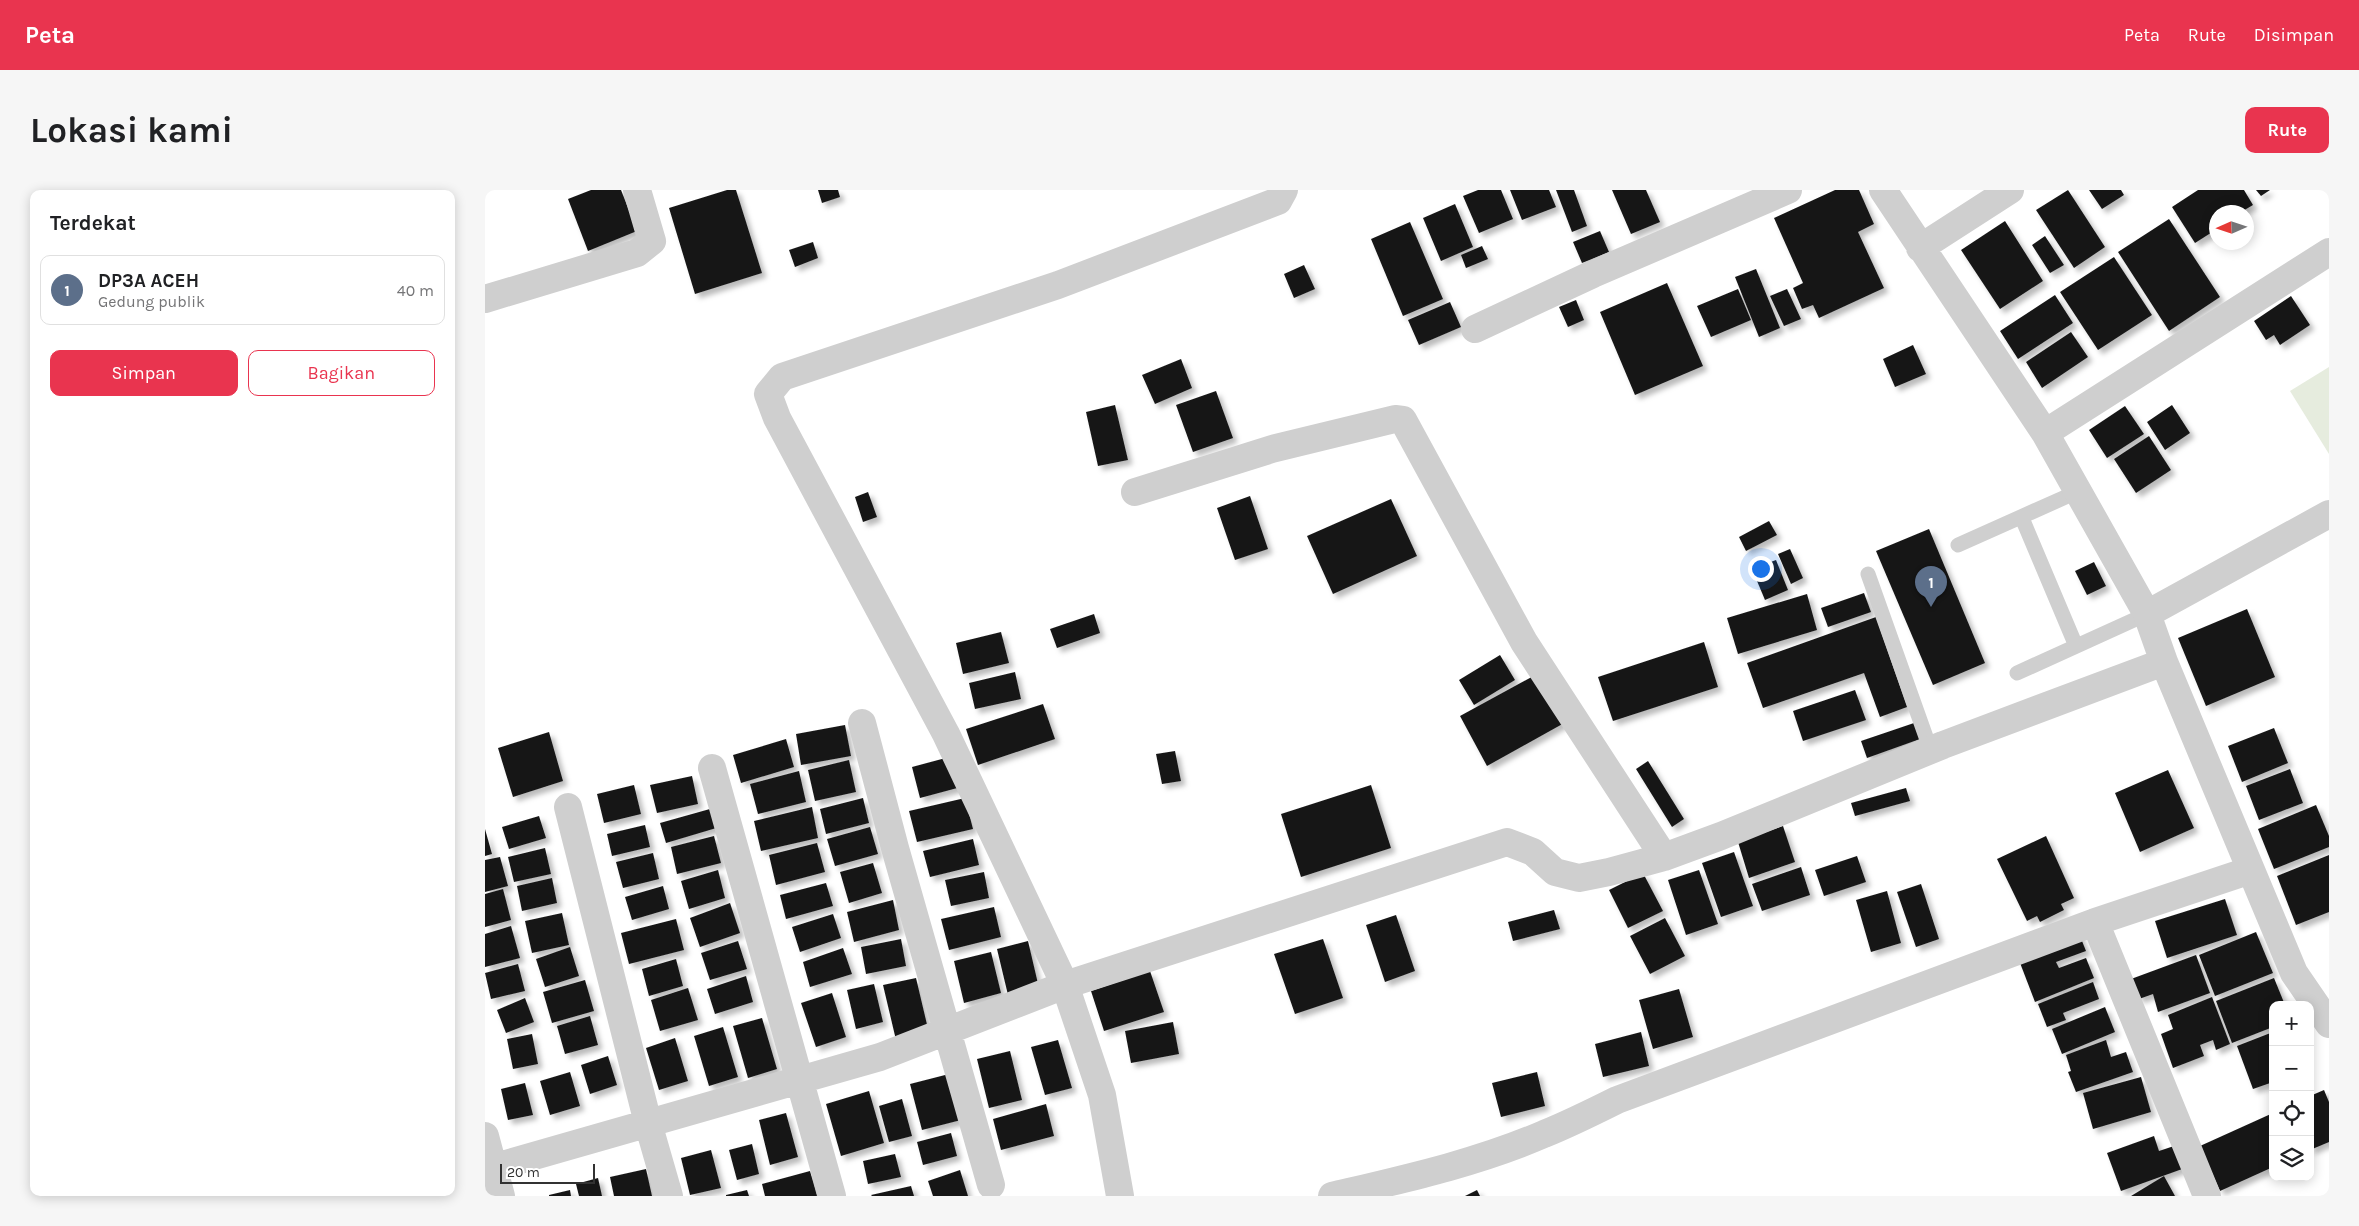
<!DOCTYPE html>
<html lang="id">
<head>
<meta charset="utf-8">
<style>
  :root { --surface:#fff; --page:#f6f6f6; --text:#202124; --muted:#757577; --line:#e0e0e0; --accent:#e9344f }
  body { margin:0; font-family:Karla,sans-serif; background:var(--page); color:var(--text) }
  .controls { position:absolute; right:15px; bottom:15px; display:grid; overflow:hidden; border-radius:10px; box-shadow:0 2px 12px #0003 }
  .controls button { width:45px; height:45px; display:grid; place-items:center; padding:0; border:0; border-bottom:1px solid var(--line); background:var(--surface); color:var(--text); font:25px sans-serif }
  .compass { position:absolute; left:1724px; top:15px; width:45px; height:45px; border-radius:50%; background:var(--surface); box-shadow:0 2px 12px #0003; rotate:267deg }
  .scale { position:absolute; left:15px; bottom:12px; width:95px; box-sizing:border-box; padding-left:5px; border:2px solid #323232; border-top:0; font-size:14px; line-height:18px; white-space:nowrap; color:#323232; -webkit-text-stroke:4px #fff; paint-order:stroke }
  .you { position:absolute; left:1275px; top:378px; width:18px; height:18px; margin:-12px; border:4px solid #fff; border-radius:50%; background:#1a73e8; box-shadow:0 0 0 8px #1a73e833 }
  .badge { display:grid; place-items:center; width:32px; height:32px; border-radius:50%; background:var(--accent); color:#fff; font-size:16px; font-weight:700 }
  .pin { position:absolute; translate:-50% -41px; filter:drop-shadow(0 1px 2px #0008) }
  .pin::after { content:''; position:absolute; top:26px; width:18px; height:15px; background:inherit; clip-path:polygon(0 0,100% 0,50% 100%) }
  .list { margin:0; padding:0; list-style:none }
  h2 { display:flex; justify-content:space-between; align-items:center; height:65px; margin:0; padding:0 20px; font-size:21px }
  h2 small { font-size:16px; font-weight:400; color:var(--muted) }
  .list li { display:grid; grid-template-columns:32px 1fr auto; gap:15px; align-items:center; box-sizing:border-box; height:70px; margin:0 10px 10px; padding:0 10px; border:1px solid var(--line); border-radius:10px }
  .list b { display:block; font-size:19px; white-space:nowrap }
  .list p { margin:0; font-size:16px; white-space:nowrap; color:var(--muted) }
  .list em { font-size:16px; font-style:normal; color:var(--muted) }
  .actions { display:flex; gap:10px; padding:15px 20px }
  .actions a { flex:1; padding:11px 0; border:1px solid var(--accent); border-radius:10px; text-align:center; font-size:18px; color:var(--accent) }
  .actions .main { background:var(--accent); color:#fff }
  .icon { flex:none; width:28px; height:28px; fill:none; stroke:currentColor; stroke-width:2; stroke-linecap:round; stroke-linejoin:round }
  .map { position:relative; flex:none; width:1844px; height:1006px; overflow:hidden; border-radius:10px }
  header { display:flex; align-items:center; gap:30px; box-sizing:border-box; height:70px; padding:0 25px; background:var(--accent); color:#fff }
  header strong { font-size:24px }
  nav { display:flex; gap:28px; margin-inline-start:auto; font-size:18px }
  .intro { display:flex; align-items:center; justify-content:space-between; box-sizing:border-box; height:120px; padding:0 30px }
  h1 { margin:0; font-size:35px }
  .button { padding:12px 22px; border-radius:10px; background:var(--accent); color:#fff; font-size:18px; font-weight:700 }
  main { display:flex; gap:30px; padding:0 30px }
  aside { flex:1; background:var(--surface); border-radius:10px; box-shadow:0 2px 12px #0003 }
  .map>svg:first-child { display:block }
  .green { fill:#e6ecde }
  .building { fill:#191919; filter:url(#shadow) }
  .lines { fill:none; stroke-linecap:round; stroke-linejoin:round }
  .lane { stroke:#cfcfcf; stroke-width:15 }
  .street { stroke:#cfcfcf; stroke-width:28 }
</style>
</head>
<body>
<header>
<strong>Peta</strong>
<nav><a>Peta</a><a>Rute</a><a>Disimpan</a></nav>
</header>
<div class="intro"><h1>Lokasi kami</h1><a class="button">Rute</a></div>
<main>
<aside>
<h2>Terdekat<small></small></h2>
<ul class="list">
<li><span class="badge" style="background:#5c6f8a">1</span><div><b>DP3A ACEH</b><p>Gedung publik</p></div><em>40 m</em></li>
</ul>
<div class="actions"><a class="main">Simpan</a><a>Bagikan</a></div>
</aside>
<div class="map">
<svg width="1844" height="1006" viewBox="0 0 1844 1006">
  <defs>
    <filter id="shadow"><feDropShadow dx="4.5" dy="4.5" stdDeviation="2.5" flood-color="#0004"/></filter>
  </defs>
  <rect width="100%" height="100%" fill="#fff"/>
  <path class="green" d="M 1844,177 L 1844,264 L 1805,201 Z"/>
  <path class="building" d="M 106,0 L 136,0 L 152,41 L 103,61 L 83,9 Z
    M 242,0 L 251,0 L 277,83 L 210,104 L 184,18 Z
    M 333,0 L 353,0 L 355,7 L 337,13 Z
    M 993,0 L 1016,0 L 1028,29 L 994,43 L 978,6 Z
    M 1025,0 L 1064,0 L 1071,17 L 1037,30 Z
    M 1071,0 L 1089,0 L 1102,36 L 1087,42 Z
    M 1127,0 L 1161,0 L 1175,32 L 1146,44 Z
    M 1350,0 L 1374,0 L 1389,34 L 1373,42 L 1399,98 L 1334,128 L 1328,115 L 1317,119 L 1308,98 L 1318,93 L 1289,28 Z
    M 1583,0 L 1620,57 L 1589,78 L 1551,20 Z
    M 1604,0 L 1636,0 L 1639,5 L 1617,19 Z
    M 1713,0 L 1759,0 L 1768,15 L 1756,22 L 1732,22 L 1732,39 L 1710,53 L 1687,17 Z
    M 1771,0 L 1785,0 L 1776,6 Z
    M 970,14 L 988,57 L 956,71 L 938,28 Z
    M 1684,29 L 1735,107 L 1684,141 L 1633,62 Z
    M 1520,31 L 1558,91 L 1515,119 L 1476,60 Z
    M 925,32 L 958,109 L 918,126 L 886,49 Z
    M 1115,41 L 1124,62 L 1097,73 L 1088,52 Z
    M 1560,46 L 1579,75 L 1565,83 L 1547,55 Z
    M 328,52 L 333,68 L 310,77 L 304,60 Z
    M 997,56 L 1003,69 L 981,78 L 976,65 Z
    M 1629,67 L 1667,125 L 1613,160 L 1575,102 Z
    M 819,75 L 830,99 L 809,108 L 799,84 Z
    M 1271,79 L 1295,138 L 1274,147 L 1250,87 Z
    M 1182,93 L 1218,176 L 1150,205 L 1115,122 Z
    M 1253,99 L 1266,130 L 1226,147 L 1212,116 Z
    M 1302,99 L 1316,129 L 1299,136 L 1285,106 Z
    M 1570,105 L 1588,133 L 1533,169 L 1515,141 Z
    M 1806,106 L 1825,135 L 1795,155 L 1789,145 L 1781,150 L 1769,131 Z
    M 1091,110 L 1099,130 L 1083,137 L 1074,117 Z
    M 965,112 L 976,137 L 934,155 L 923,130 Z
    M 1586,142 L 1603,167 L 1557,198 L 1541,172 Z
    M 1428,155 L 1441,184 L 1410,197 L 1398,169 Z
    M 696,169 L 707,198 L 670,214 L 657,185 Z
    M 731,201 L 748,248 L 708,262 L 691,215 Z
    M 630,215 L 643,270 L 613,276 L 601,222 Z
    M 1687,215 L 1705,243 L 1680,260 L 1662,232 Z
    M 1640,216 L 1659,244 L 1622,268 L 1604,240 Z
    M 1664,246 L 1686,280 L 1651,303 L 1629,269 Z
    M 383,302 L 392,327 L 378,332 L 370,307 Z
    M 765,306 L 783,359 L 750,370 L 732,318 Z
    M 906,309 L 932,366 L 848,404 L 822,346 Z
    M 1284,331 L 1292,345 L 1261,361 L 1254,347 Z
    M 1444,339 L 1500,473 L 1448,495 L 1391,361 Z
    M 1305,359 L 1318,388 L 1306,394 L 1293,364 Z
    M 1291,370 L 1303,400 L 1280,410 L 1267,379 Z
    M 1609,372 L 1621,396 L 1602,405 L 1590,381 Z
    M 1379,403 L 1386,422 L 1343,437 L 1336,418 Z
    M 1322,404 L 1332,440 L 1253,464 L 1242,428 Z
    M 1762,419 L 1790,487 L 1721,516 L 1693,448 Z
    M 609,424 L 615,443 L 572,458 L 565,439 Z
    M 1391,427 L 1422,517 L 1395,527 L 1379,483 L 1278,518 L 1262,473 Z
    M 516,442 L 524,473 L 478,484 L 471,453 Z
    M 1219,452 L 1233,497 L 1128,531 L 1113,487 Z
    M 1015,465 L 1030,490 L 989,515 L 974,490 Z
    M 530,482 L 536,509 L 490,519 L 484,493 Z
    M 1054,483 L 1081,532 L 1002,576 L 975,526 Z
    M 1370,500 L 1381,530 L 1318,551 L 1308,521 Z
    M 558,514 L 570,549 L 493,575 L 481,539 Z
    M 1429,533 L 1435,549 L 1382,568 L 1376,551 Z
    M 360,535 L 366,566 L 316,575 L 311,544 Z
    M 1789,538 L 1803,573 L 1757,592 L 1743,556 Z
    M 64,542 L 78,591 L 28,607 L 13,558 Z
    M 301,549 L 309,577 L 256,593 L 248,565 Z
    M 690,561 L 696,591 L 677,594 L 671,564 Z
    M 468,566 L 476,597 L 435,608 L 427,577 Z
    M 364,570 L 371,602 L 330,611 L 323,580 Z
    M 1163,571 L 1199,629 L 1187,637 L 1151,579 Z
    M 1805,579 L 1818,613 L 1774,630 L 1761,596 Z
    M 1683,580 L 1709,638 L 1655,662 L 1630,603 Z
    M 314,581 L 321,612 L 273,624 L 265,594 Z
    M 207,586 L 213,614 L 172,623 L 165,595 Z
    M 149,595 L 156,624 L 119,633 L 112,604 Z
    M 886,595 L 906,658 L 816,687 L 796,624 Z
    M 1421,598 L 1425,611 L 1370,626 L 1366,613 Z
    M 378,608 L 384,633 L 341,644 L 335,619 Z
    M 480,608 L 488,639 L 432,652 L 424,621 Z
    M 1831,615 L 1844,646 L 1844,657 L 1789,679 L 1773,639 Z
    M 232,617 L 238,636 L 181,653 L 175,633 Z
    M 327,617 L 333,648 L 276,661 L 269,631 Z
    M 54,626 L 61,648 L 24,659 L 17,637 Z
    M 160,635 L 165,657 L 127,666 L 122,644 Z
    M 1298,636 L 1310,672 L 1264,688 L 1253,652 Z
    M 385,637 L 393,664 L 350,676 L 342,649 Z
    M 0,639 L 7,664 L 0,666 Z
    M 229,646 L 236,673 L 192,684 L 186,657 Z
    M 1561,646 L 1589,708 L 1576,714 L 1579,720 L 1555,732 L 1552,726 L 1542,731 L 1512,669 Z
    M 488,649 L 494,675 L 445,687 L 438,661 Z
    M 332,653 L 340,682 L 291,695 L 284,665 Z
    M 60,658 L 66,684 L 29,692 L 23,667 Z
    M 1249,662 L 1268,716 L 1236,727 L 1217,673 Z
    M 168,663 L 174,689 L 138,698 L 131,672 Z
    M 1844,665 L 1844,722 L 1811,735 L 1792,686 Z
    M 1372,666 L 1381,692 L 1339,706 L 1330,680 Z
    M 15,667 L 23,696 L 0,702 L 0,670 Z
    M 388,673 L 397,703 L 364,713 L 355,682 Z
    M 1316,677 L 1325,705 L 1277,721 L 1267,694 Z
    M 233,680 L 240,708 L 204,719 L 196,691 Z
    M 1214,680 L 1233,734 L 1201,745 L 1183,690 Z
    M 499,682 L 504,708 L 466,716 L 460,690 Z
    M 1158,683 L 1178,721 L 1143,738 L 1124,700 Z
    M 67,688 L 72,713 L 37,721 L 32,696 Z
    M 341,693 L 348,716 L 301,729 L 295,705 Z
    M 1436,694 L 1454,749 L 1431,757 L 1412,702 Z
    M 178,696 L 184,719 L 147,730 L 140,707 Z
    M 18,699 L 26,730 L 0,737 L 0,704 Z
    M 1402,701 L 1416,753 L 1386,762 L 1371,710 Z
    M 1740,709 L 1752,745 L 1682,768 L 1670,731 Z
    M 408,710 L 414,740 L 369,752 L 362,722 Z
    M 245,713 L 255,743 L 215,757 L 205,728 Z
    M 509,717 L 516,747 L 464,760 L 456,729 Z
    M 1069,720 L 1075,739 L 1028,751 L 1023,732 Z
    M 77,723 L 84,755 L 47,763 L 40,731 Z
    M 348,724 L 356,748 L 315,762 L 307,737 Z
    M 911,725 L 930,781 L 900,792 L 881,735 Z
    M 1180,728 L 1200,766 L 1165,784 L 1145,746 Z
    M 191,729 L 199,760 L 144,774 L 136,743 Z
    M 26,736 L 35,768 L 0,777 L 0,744 Z
    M 1593,741 L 1601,761 L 1571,772 L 1574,778 L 1601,768 L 1609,788 L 1550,812 L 1532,765 Z
    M 1771,742 L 1788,783 L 1730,806 L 1714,765 Z
    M 416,749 L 421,776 L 381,784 L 376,757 Z
    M 838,749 L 858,808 L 810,824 L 789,764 Z
    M 253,751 L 262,779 L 225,790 L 216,763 Z
    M 543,751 L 554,798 L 523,805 L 512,759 Z
    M 85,757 L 94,786 L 60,797 L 51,769 Z
    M 358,758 L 367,784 L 325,797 L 318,772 Z
    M 506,762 L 516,803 L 479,813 L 469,771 Z
    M 1711,765 L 1725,803 L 1673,822 L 1668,804 L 1654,809 L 1646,789 Z
    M 191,769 L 198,796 L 164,806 L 157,779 Z
    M 33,774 L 40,801 L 6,809 L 0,783 Z
    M 665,781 L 679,822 L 619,841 L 606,801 Z
    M 261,786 L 268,812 L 230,824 L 222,799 Z
    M 431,788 L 444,843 L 411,850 L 398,795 Z
    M 1789,788 L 1800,815 L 1788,815 L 1788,837 L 1747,853 L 1731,811 Z
    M 100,790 L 109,821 L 67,833 L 58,802 Z
    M 1608,792 L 1614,809 L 1578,823 L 1581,830 L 1562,837 L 1553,814 Z
    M 389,794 L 398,832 L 371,839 L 362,800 Z
    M 203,798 L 213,830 L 175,841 L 166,810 Z
    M 1194,799 L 1208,847 L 1168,859 L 1154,810 Z
    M 347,803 L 361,847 L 331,857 L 316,813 Z
    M 1727,807 L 1745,854 L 1731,860 L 1728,850 L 1715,855 L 1719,866 L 1688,878 L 1676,844 L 1688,839 L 1683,825 Z
    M 40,808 L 49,832 L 21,843 L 12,820 Z
    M 1620,817 L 1630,842 L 1577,864 L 1567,839 Z
    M 105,826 L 113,855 L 80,864 L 72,836 Z
    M 277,828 L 292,879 L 263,888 L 248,836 Z
    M 688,832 L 694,864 L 646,873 L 640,841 Z
    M 238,837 L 253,887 L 224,896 L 209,846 Z
    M 1156,842 L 1164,876 L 1118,887 L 1110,854 Z
    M 1788,842 L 1788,892 L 1768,899 L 1752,856 Z
    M 47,844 L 53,874 L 28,879 L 22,849 Z
    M 190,848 L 203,891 L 174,900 L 161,858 Z
    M 573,850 L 587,898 L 560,905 L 546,857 Z
    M 1621,850 L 1626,867 L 1641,862 L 1648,882 L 1591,902 L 1583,882 L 1586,881 L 1581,865 Z
    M 525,861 L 537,910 L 504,918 L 492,869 Z
    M 123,866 L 132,895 L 105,904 L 96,875 Z
    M 85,882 L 95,916 L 65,925 L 55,891 Z
    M 1052,882 L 1060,916 L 1016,927 L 1007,893 Z
    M 464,884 L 476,930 L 437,940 L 425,894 Z
    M 1656,887 L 1666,922 L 1608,939 L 1598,903 Z
    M 40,893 L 48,925 L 23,930 L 16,899 Z
    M 1839,900 L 1844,912 L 1844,952 L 1825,960 L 1825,906 Z
    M 384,901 L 399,953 L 356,966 L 341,914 Z
    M 417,909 L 427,946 L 404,952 L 394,916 Z
    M 561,914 L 569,946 L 516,960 L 508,929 Z
    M 301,923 L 313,967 L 285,975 L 274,930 Z
    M 1788,923 L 1788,977 L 1735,1001 L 1715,956 Z
    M 466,943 L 472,966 L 438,975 L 432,952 Z
    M 1669,946 L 1674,961 L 1692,955 L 1700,978 L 1636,1001 L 1622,963 Z
    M 267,954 L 274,984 L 252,990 L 244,960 Z
    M 226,960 L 236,998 L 205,1005 L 196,968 Z
    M 410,964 L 416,987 L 383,994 L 378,971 Z
    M 161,979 L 167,1006 L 129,1006 L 125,987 Z
    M 475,980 L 483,1006 L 448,1006 L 443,991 Z
    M 325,981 L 332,1006 L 280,1006 L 277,994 Z
    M 1679,986 L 1690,1006 L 1646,1006 Z
    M 113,988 L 117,1006 L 94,1006 L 91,994 Z
    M 426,996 L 429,1006 L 387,1006 L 386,1005 Z
    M 85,1000 L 86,1006 L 64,1006 L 64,1005 Z
    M 262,1000 L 264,1006 L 241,1006 L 241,1005 Z
    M 992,1000 L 995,1006 L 980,1006 Z"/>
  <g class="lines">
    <path class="lane" d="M 1537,328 L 1591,456
      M 1473,355 L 1594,301
      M 1383,384 L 1446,561
      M 1532,483 L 1662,424"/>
    <path class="street" d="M 1398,0 L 1560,243 L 1662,424 L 1679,472 L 1809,783 L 1844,834
      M 1435,58 L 1525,0
      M 0,109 L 152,63 L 167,51 L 152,0
      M 990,139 L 1108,84 L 1303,0
      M 1560,243 L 1844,62
      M 650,302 L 787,259 L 910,229 L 918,230 L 1039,452 L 1179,667
      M 1662,424 L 1844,324
      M 377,533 L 410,658 L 506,995
      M 227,578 L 347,1006
      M 83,617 L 163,933 L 184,1006
      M 1610,732 L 1722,1006
      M 0,946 L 16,1006
      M 0,980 L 395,867 L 580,795 L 1022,652 L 1048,662 L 1070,682 L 1094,688 L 1124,682 L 1179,667 L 1236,646 L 1458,555 L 1679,472
      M 635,1006 L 617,905 L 580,795 L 461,544 L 292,228 L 283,204 L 297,187 L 573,95 L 793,11 L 799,0
      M 847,1006 C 919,989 992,973 1059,944 C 1084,934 1108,922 1132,910 L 1610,732 L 1766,680"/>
  </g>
</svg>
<div class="controls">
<button>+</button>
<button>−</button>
<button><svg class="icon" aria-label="locate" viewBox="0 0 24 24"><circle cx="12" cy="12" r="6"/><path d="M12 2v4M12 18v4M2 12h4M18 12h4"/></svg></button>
<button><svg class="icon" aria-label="layers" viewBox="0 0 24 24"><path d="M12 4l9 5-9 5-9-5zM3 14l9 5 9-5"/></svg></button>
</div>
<svg class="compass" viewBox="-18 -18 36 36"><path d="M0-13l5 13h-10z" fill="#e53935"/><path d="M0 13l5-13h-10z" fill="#757577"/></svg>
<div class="scale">20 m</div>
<div class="you"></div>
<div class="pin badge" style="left:1446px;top:417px;background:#5c6f8a">1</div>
</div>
</main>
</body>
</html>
